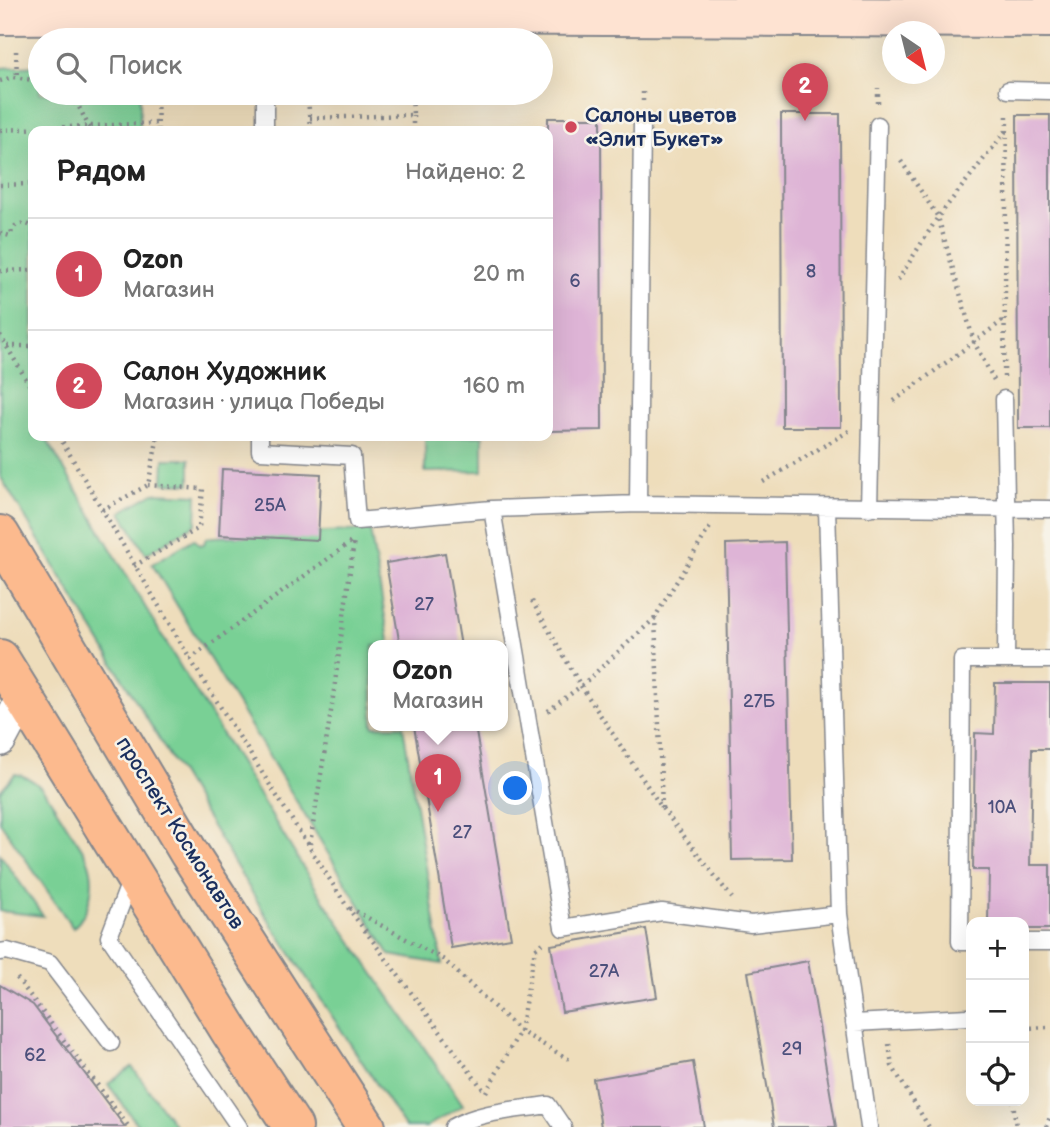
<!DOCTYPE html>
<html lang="ru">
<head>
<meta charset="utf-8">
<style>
  :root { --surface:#fff; --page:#f6f6f6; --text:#222; --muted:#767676; --line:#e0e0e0; --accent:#d1495b }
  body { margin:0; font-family:"Balsamiq Sans",sans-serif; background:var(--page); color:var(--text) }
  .controls { position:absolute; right:21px; bottom:21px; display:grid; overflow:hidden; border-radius:14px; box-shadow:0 7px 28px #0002 }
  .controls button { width:63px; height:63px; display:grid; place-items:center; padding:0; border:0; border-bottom:2px solid var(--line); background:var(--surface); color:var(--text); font:35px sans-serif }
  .compass { position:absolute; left:882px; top:21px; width:63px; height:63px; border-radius:50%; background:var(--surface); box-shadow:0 7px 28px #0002; rotate:145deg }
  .you { position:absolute; left:516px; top:789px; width:24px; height:24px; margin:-18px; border:5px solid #fff; border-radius:50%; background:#1a73e8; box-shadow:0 0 0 10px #1a73e833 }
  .badge { display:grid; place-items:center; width:46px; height:46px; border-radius:50%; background:var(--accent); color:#fff; font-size:23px; font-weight:700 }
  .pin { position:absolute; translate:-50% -58px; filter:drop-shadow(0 2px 4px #0008) }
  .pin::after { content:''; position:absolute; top:37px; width:24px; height:21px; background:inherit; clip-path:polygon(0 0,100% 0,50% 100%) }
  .popup { position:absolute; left:368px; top:640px; width:140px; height:91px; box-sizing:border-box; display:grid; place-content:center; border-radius:14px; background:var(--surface); filter:drop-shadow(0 2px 5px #0005); font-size:23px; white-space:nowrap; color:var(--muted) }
  .popup b { font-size:26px; color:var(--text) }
  .popup::after { content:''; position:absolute; left:50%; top:100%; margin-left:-14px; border:14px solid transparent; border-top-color:var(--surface) }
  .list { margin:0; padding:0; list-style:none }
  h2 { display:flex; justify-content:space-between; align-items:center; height:91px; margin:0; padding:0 28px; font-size:30px }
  h2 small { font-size:23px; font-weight:400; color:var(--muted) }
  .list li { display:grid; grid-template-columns:46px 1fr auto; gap:21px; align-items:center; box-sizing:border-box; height:112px; padding:0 28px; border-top:2px solid var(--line) }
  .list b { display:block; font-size:26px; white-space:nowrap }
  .list p { margin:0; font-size:23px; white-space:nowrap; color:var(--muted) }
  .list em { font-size:23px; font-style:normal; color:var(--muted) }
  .icon { flex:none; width:38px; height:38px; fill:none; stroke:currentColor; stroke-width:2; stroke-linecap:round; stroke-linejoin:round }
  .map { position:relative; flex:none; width:1050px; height:1127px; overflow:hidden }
  .search { position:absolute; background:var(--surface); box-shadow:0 7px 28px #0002; left:28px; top:28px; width:525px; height:77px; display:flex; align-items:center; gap:18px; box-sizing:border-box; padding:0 24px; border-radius:38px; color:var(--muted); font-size:26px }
  .panel { position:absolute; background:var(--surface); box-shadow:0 7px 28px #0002; left:28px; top:126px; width:525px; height:315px; border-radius:14px }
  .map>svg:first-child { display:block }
  .green { fill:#79d095; stroke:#4a807a; stroke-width:2 }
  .building { fill:#deb4d6 }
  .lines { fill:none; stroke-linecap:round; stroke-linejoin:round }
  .service-casing { stroke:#84868c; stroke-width:19 }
  .minor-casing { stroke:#84868c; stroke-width:35 }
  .secondary-casing { stroke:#84868c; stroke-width:42 }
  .primary-casing { stroke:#84868c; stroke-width:42 }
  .path { stroke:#84868c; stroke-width:4.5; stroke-dasharray:2 5; stroke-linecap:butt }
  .service { stroke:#fff; stroke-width:16 }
  .minor { stroke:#fff; stroke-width:32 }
  .secondary { stroke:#fee3d2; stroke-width:38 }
  .primary { stroke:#fcba8e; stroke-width:38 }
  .poi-dot { fill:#d1495b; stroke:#f7f3e8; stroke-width:2.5 }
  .labels { text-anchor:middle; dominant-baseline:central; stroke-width:5; stroke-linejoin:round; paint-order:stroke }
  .number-label { font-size:18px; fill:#4c507c }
  .poi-label { font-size:21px; font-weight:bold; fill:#1b2f5e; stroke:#f7f3e8; text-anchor:start }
  .street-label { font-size:21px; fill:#1b2f5e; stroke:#f7f3e8 }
</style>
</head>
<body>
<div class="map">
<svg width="1050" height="1127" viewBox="0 0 1050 1127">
  <rect width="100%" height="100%" fill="#f7f3e8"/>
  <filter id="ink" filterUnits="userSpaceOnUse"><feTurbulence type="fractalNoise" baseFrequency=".0143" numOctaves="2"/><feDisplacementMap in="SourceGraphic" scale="14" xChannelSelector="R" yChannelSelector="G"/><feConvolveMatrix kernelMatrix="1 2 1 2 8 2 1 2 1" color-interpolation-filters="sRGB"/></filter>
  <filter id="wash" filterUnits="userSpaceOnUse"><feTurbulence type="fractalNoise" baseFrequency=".00686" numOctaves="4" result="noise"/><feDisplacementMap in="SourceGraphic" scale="28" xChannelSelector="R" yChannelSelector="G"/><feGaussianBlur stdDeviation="1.57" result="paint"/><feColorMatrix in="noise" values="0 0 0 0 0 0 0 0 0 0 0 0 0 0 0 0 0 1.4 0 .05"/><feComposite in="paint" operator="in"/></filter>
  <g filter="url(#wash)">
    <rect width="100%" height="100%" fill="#edb"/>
    <path class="green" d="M 40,66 L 40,93 L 140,95 L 140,131 L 33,131 L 33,436 L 54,436 L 47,440 L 174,656 L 320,895 L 463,1105 L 426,1127 L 405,1127 L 268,919 L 0,476 L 0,68 Z
      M 425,436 L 483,436 L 483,471 L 425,472 Z
      M 164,459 L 190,459 L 190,484 L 163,483 Z
      M 154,493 L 197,495 L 196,524 L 146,554 L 121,512 Z
      M 370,530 L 390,646 L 373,646 L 373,726 L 403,726 L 442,964 L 390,955 L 152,564 L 194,539 L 200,545 L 204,544 L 206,538 L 214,537 Z
      M 15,774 C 41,778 51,801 64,821 C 71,833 81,845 87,858 C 97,880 91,912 73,928 L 0,822 L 0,791 Z
      M 0,854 L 43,916 L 0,911 Z
      M 132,1067 L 176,1127 L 139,1127 L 108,1084 Z"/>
    <g id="blocks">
      <path class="building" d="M 781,114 L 840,114 L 841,427 L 782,427 Z
        M 1017,115 L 1050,115 L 1050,428 L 1018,428 Z
        M 548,118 L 601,118 L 602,430 L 548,431 Z
        M 222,469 L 321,474 L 318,540 L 219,535 Z
        M 785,542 L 792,859 L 732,860 L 726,544 Z
        M 445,553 L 461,646 L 400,646 L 386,563 Z
        M 995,683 L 1050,683 L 1050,749 L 1032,749 L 1030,865 L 1050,865 L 1050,929 L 1024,929 L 1024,922 L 988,922 L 989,870 L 973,870 L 975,733 L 994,734 Z
        M 414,726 L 475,726 L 511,938 L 451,948 Z
        M 646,929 L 657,997 L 562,1012 L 551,945 Z
        M 808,961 L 836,1127 L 774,1127 L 748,972 Z
        M 0,985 L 33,1005 L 125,1127 L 0,1127 Z
        M 693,1062 L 704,1127 L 601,1127 L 593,1079 Z"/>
    </g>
  </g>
  <g filter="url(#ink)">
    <use href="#blocks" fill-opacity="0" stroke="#84868c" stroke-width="2"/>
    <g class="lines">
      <g class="service-casing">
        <path id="service" d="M 165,14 L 166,40
          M 266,40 L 267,13
          M 1008,90 L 1050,91
          M 265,131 L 265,93
          M 1004,399 L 1007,546 L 1006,660
          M 260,436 L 260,451 L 352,456 L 357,521 L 492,509 L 638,504 L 1050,509
          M 638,504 L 642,123
          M 827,508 L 839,914 L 869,1127
          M 869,508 L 878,125
          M 492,509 L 563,928 L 662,912 L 751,924 L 839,914
          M 132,876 L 109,937 L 239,1127
          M 971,942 L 960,942 L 962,660 L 1050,660
          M 1024,942 L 1050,942
          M 0,952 L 7,951 L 50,963 L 111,1043
          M 854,1023 L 968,1017
          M 453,1127 C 481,1111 517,1110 548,1105 L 563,1127"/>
      </g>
      <g class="minor-casing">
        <path id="minor" d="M 0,740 L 23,697"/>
      </g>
      <g class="secondary-casing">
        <path id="secondary" d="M 0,15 L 165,14 L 1050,18"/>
      </g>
      <g class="primary-casing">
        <path id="primary" d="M 0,535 L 189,853 L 366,1127
          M 0,659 L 230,1031 L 293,1127"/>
      </g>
      <path class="path" d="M 16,51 L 17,78
        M 0,81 L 13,77 L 40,81
        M 64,93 L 79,107 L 91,131
        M 157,93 L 158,131
        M 308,93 L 310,131
        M 643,101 L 643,89
        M 878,103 L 878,88
        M 413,115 L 413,131
        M 310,118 L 413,115 L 412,93
        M 0,130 L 158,123
        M 901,161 L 938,217 L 974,342 L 994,380
        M 0,185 L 33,184
        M 0,233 L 10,236 L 13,228 C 19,222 27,222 33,228
        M 0,271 L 33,270
        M 898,280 L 938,217 L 1006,131
        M 0,335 L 33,391
        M 7,346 L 33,346
        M 1004,377 L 1007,113
        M 894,401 L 1005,319
        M 59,436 L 190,659 L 346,905 L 485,1092
        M 763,482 L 849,431
        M 102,510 L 148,485 L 158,436
        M 134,566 L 199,528 L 203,489 L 148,485
        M 532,601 L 581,686 L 662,808 L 732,898
        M 190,659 L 351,542
        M 548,711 L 581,686 L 655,618
        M 662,808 L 655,617 L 710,527
        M 310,844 L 332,705 L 354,541
        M 350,908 L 444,960 L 520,1031 L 570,1060
        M 17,978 L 129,1127
        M 1024,1028 L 1050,1027
        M 889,1044 L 892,1066 L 929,1127
        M 486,1092 L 520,1031 L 535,949 L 546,941
        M 1013,1101 L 1016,1127
        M 1046,1127 L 1050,1117"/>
      <use href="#service" class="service"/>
      <use href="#minor" class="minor"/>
      <use href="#secondary" class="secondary"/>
      <use href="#primary" class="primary"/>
    </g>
  </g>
  <circle class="poi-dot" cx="571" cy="127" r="7"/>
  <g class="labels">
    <g class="number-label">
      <text x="811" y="271">8</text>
      <text x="575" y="281">6</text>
      <text x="270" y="505">25А</text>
      <text x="424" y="604">27</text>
      <text x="759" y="701">27Б</text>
      <text x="1002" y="807">10А</text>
      <text x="462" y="832">27</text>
      <text x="604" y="971">27А</text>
      <text x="792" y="1049">29</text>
      <text x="35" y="1055">62</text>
    </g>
    <g class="poi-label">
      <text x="585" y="115">Салоны цветов<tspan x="585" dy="24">«Элит Букет»</tspan></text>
    </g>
    <g class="street-label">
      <text transform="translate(180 833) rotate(58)">проспект Космонавтов</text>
    </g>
  </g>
</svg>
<div class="controls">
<button>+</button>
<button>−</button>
<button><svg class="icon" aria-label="locate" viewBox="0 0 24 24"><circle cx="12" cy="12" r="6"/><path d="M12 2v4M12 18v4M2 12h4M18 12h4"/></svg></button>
</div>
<svg class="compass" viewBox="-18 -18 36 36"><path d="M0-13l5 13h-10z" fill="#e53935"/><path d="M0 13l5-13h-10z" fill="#767676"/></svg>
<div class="you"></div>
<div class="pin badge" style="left:438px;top:812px">1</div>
<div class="popup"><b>Ozon</b>Магазин</div>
<div class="pin badge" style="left:805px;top:121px">2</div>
<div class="search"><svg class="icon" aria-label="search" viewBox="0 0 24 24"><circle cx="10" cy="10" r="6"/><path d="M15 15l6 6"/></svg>Поиск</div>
<section class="panel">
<h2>Рядом<small>Найдено: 2</small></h2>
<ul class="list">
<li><span class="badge">1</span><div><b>Ozon</b><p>Магазин</p></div><em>20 m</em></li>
<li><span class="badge">2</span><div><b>Салон Художник</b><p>Магазин · улица Победы</p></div><em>160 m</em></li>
</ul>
</section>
</div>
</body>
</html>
